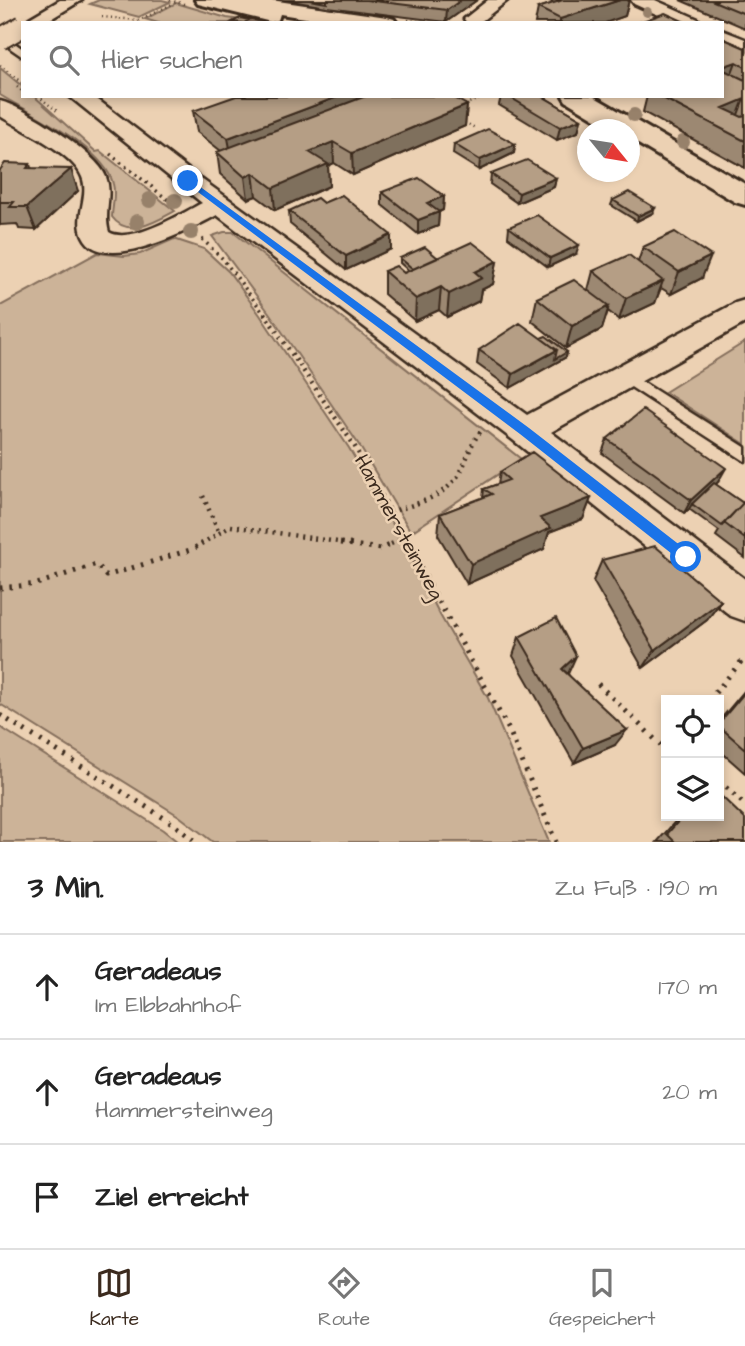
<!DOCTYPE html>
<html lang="de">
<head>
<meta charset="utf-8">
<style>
  :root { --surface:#fff; --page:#f2f2f2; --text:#222; --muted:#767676; --line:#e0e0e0; --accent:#3b2a1e }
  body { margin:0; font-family:"Architects Daughter",sans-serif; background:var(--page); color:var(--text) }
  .controls { position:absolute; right:21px; bottom:21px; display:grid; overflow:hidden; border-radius:0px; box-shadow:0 4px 10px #0003 }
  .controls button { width:63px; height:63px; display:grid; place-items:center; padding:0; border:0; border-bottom:2px solid var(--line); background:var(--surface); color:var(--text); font:35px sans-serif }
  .compass { position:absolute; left:577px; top:119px; width:63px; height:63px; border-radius:50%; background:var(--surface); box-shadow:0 4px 10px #0003; rotate:120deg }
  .stop { position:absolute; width:21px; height:21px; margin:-16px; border:5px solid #1a73e8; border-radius:50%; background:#fff }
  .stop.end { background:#1a73e8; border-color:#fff; box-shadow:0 2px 7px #0008 }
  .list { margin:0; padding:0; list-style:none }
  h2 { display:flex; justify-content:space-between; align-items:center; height:91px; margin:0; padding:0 28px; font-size:30px }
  h2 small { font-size:23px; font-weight:400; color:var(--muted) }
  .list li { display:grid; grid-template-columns:46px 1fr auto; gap:21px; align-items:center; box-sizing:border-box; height:105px; padding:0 28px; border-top:2px solid var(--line) }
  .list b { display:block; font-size:26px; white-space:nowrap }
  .list p { margin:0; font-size:23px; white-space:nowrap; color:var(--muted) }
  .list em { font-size:23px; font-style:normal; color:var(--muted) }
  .icon { flex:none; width:38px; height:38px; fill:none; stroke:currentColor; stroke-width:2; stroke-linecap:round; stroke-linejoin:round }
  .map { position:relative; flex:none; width:745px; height:842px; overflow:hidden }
  .search { position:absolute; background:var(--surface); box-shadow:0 4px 10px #0003; left:21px; right:21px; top:21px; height:77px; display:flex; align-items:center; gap:18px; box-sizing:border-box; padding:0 24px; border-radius:0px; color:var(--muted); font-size:26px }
  .sheet { height:406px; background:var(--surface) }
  nav { display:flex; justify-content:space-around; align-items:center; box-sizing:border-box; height:98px; border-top:2px solid var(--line); background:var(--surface); font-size:19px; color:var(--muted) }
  nav a { display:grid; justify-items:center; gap:4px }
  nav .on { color:var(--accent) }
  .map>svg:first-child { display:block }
  .green { fill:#ccb398; stroke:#846e5b; stroke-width:2 }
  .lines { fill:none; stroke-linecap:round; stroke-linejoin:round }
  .lane-casing { stroke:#3b2a1e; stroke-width:5 }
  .street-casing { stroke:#3b2a1e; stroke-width:5 }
  .secondary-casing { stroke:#3b2a1e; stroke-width:6 }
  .path-far3 { stroke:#3b2a1e; stroke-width:2.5; stroke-dasharray:1 3.5; stroke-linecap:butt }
  .path-far2 { stroke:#3b2a1e; stroke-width:3.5; stroke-dasharray:2 4.5; stroke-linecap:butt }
  .path-far1 { stroke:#3b2a1e; stroke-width:4.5; stroke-dasharray:2 5; stroke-linecap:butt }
  .path { stroke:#3b2a1e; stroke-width:5; stroke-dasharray:2.5 7; stroke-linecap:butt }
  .lane { fill:#ecd1b3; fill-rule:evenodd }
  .street { fill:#ecd1b3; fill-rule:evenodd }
  .secondary { fill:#ecd1b3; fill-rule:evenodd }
  .street-bridge-casing { stroke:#3b2a1e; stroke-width:24; stroke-linecap:butt }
  .street-bridge { stroke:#ecd1b3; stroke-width:20 }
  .tree { fill:#97816b }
  .wall { fill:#9c8872; stroke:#3b2a1e; stroke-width:2 }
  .shaded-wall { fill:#7f6f5d; stroke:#3b2a1e; stroke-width:2 }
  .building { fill:#b59e85; stroke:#3b2a1e; stroke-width:2 }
  .route { fill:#1a73e8 }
  .labels { text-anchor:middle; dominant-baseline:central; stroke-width:5; stroke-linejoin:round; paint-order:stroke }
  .street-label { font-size:21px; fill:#3b2a1e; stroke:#ecd1b3 }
</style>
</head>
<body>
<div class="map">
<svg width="745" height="842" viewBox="0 0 745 842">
  <rect width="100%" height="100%" fill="#ecd1b3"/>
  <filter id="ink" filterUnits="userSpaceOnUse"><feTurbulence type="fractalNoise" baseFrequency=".0143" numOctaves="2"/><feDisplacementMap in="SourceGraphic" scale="14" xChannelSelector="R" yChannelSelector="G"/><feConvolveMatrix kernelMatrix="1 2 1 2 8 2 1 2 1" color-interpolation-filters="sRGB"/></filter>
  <g filter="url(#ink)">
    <path class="green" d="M 99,0 L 162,0 L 170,2 L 139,17 L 90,4 Z
      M 176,3 L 227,18 L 264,23 L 158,23 L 145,19 Z
      M 0,68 L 23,87 L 23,96 L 34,96 L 96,152 L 100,151 L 175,211 C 157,221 128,239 112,217 C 112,207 116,195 113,184 C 105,148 31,114 0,95 Z
      M 224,232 L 233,232 L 521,459 L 411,532 L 359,445 L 270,314 L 212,236 Z
      M 174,239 L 204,249 L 229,272 L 260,315 L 349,448 L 403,542 L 440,615 L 488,698 L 549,842 L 213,842 L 179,816 L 0,704 L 0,306 L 97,253 L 124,256 L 140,254 Z
      M 745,342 L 745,444 L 665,392 Z
      M 0,727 L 163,830 L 178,842 L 0,842 Z"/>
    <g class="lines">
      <g class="lane-casing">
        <path id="lane" d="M 10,44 L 16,44 L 23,49 L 23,57 L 10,48 Z
          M 625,371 L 745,447 L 745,461 L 620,380 L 618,376 Z"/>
      </g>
      <g class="street-casing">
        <path id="street" d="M 60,0 L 82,0 L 44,23 L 23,23 L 23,26 L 21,23 Z
          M 488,0 L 508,0 L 479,23 L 467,23 L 464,19 Z
          M 631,0 L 655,0 L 698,19 L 701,23 L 676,23 L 634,4 Z
          M 722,30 L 745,39 L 745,52 L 722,43 Z
          M 69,96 L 93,96 L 197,176 L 527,415 L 735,303 L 745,300 L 745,323 L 551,432 L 745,579 L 745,621 L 731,616 L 513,440 L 217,215 C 193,228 102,277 83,236 C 74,216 90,196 82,177 C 73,153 22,130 0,116 L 0,101 C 24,107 98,153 106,177 C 113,195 103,214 109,232 C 130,245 181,214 202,203 Z"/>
      </g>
      <g class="secondary-casing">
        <path id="secondary" d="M 195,0 L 271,0 L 387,17 L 394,19 L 397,23 L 337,23 L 280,14 L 278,20 L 271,22 L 198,4 Z
          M 563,96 L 593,96 L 745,184 L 745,205 L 735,202 L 630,139 L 630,130 L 614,130 L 566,101 Z"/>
      </g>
      <path class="path-far3" d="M 170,0 L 184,4
        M 102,17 L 138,20
        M 408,20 L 428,23
        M 134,23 L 176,2
        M 0,65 L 23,84
        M 17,87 L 23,92
        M 38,96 L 57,111
        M 461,106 L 487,96
        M 461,120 L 475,128"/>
      <path class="path-far2" d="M 110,154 L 172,203
        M 202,239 L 223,259 L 265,315"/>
      <path class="path-far1" d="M 264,313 L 354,445 L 408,544
        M 203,496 L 219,533
        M 390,512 C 416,504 447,497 461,471 C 468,457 471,443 481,431
        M 201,544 L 231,526 L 351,544
        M 391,544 L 406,538"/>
      <path class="path" d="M 340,543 L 381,549 L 395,543
        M 407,543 L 509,730 L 556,842
        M 0,588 L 37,584 L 97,564 L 106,576 L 193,549 L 203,543
        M 598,684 L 666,750
        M 709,700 L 745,657
        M 0,715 L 172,823 L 196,842
        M 719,781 L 745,805"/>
      <use href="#lane" class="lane"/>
      <use href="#street" class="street"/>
      <use href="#secondary" class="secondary"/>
      <g class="street-bridge-casing">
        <path id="street-bridge" d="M 0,39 L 23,26"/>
      </g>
      <use href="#street-bridge" class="street-bridge"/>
    </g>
    <g class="tree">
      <circle cx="647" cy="12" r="5"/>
      <circle cx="634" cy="115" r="7"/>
      <circle cx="683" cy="142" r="7"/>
      <circle cx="150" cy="200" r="8"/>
      <circle cx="175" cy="201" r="8"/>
      <circle cx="137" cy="222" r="8"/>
      <circle cx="191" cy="232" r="8"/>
    </g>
    <path class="wall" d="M 285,0 L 477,0 L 446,22 L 327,7 Z
      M 548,0 L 629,0 L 625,16 L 605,23 L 535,23 L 538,8 L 554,3 Z
      M 680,0 L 745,0 L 745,28 Z
      M 722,38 L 745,48 L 745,168 L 643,112 L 647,96 L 722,96 Z
      M 501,96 L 542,96 L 581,119 L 578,132 L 557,140 L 499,105 Z
      M 467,105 L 465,126 L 353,175 L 334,163 L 328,166 L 329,186 L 275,210 L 256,196 L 248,199 L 220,174 L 217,152 L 221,151 L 197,132 L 193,111 Z
      M 454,144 L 515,144 L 514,153 L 479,170 L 453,154 Z
      M 30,164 L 31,168 L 78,191 L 36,230 L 19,229 L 17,224 L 0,225 L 0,170 Z
      M 491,174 L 556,178 L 554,187 L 517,203 L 490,184 Z
      M 382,192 L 444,196 L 443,210 L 439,212 L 438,226 L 418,234 L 382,205 Z
      M 613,200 L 653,213 L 637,221 L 611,205 Z
      M 289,211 L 391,235 L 391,249 L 346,270 L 290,224 Z
      M 509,227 L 576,254 L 548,267 L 508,237 Z
      M 643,247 L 702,278 L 671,294 L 661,288 L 655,303 L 619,320 L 608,311 L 602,329 L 566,348 L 532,321 L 537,298 L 588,290 L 593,271 L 638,262 Z
      M 400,258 L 438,258 L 497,261 L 493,284 L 481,290 L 479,301 L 447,317 L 439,310 L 415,321 L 384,294 L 384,271 L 404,273 L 409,271 L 400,263 Z
      M 541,338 L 567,352 L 566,357 L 510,388 L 477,364 L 479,350 Z
      M 607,439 L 718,482 L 715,484 L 743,503 L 745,501 L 745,558 L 716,536 L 719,531 L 689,509 L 684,513 L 602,453 Z
      M 500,472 L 591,498 L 583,519 L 549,532 L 544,549 L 467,584 L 438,535 L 440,514 L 483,498 L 484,489 L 498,484 Z
      M 602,560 L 721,601 L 707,620 L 643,668 L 593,581 Z
      M 519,637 L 568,674 L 615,745 L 574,763 L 513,656 Z
      M 745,690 L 745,773 L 719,750 L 719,721 Z
      M 680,816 L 719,816 L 745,842 L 657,842 Z"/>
    <path class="shaded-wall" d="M 461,0 L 477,0 L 446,22 L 447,10 Z
      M 620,0 L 629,0 L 625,16 L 605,23 L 560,23 L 560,19 Z
      M 736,62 L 728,83 L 722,85 L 722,67 Z
      M 340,96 L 396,96 L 232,159 L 228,138 Z
      M 744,99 L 736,120 L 723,108 Z
      M 467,105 L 465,126 L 353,175 L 352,153 Z
      M 581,119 L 578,132 L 557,140 L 560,127 Z
      M 333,142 L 334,163 L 328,166 L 329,186 L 275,210 L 273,188 L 309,152 Z
      M 515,144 L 514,153 L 479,170 L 480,160 Z
      M 71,169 L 78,191 L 36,230 L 27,207 Z
      M 253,173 L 256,196 L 248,199 L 245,177 Z
      M 556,178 L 554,187 L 517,203 L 519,193 Z
      M 444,196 L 443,210 L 426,217 L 427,203 Z
      M 655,208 L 653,213 L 637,221 L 638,216 Z
      M 439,212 L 438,226 L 418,234 L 418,220 Z
      M 391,235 L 391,249 L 346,270 L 346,256 Z
      M 579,245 L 576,254 L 548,267 L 550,258 Z
      M 711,256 L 702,278 L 671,294 L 679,272 Z
      M 497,261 L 493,284 L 481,290 L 479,301 L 447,317 L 449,294 L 475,272 Z
      M 663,281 L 655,303 L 619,320 L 626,298 Z
      M 441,287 L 439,310 L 415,321 L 416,299 Z
      M 609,306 L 602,329 L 566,348 L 572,326 Z
      M 557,350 L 567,352 L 566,357 L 510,388 L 513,374 Z
      M 726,468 L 718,482 L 693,505 L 692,504 L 689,509 L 684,513 L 691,500 Z
      M 591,498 L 583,519 L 549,532 L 544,549 L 467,584 L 471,564 L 540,518 Z
      M 721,601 L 707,620 L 643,668 L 655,650 Z
      M 576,656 L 568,674 L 562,669 Z
      M 627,730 L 615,745 L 574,763 L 583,748 Z"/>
    <path class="building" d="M 309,0 L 327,0 L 327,3 Z
      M 366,0 L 461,0 L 447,10 Z
      M 563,0 L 620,0 L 560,19 L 538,8 Z
      M 711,0 L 745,0 L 745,14 Z
      M 665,13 L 687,23 L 637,23 Z
      M 240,18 L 249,20 L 244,23 L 232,22 Z
      M 722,38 L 745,48 L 745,67 L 736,62 L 722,67 Z
      M 722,69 L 745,80 L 745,99 L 723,108 L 742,117 L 745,116 L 745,141 L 659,96 L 696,96 L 698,97 L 701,96 L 722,96 L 722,88 L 724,87 L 722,86 Z
      M 236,96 L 340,96 L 228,138 L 193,111 Z
      M 366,96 L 451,96 L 467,105 L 352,153 L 333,142 L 309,152 L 328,164 L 273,188 L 253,173 L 245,177 L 217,152 Z
      M 508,96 L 542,96 L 581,119 L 560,127 Z
      M 488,129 L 515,144 L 480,160 L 454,144 Z
      M 527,160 L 556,178 L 519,193 L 491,174 Z
      M 5,163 L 30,164 L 27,168 L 71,169 L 27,207 L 10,207 L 14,202 L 0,202 L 0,170 Z
      M 419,178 L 444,196 L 427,203 L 439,212 L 418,220 L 382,192 Z
      M 629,192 L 655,208 L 638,216 L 613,200 Z
      M 342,195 L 391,235 L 346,256 L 289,211 L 317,198 L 323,203 Z
      M 537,215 L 579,245 L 550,258 L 509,227 Z
      M 675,232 L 711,256 L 679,272 L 643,247 Z
      M 472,242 L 497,261 L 475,272 L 482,278 L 449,294 L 441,287 L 416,299 L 384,271 L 396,266 L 404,273 Z
      M 425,247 L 438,258 L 413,269 L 400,258 Z
      M 629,255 L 663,281 L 626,298 L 593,271 Z
      M 574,280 L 609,306 L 572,326 L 537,298 Z
      M 520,323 L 557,350 L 513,374 L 479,350 Z
      M 546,336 L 567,352 L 555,359 L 557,350 L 541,338 Z
      M 643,410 L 726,468 L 691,500 L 607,439 Z
      M 532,452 L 591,498 L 540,518 L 551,528 L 471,564 L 440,514 L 492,494 L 484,489 L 509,480 L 500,472 Z
      M 714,483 L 743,503 L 722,526 L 692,504 Z
      M 745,501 L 745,539 L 724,523 Z
      M 655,546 L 721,601 L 655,650 L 602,560 Z
      M 556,618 L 576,656 L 562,669 L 627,730 L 583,748 L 519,637 Z
      M 745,692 L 745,749 L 719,726 L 719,723 Z
      M 719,794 L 745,819 L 745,842 L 675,842 L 667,834 L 683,816 L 719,816 Z"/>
  </g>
  <path class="route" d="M 186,180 L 191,180 L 529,428 L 690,553 L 690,561 L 681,561 L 520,434 L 186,183 Z"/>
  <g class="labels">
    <g class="street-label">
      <text transform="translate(399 527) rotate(61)">Hammersteinweg</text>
    </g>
  </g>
</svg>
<div class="controls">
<button><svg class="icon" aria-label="locate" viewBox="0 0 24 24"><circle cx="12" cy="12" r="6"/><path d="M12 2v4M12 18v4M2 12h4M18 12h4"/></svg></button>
<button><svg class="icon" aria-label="layers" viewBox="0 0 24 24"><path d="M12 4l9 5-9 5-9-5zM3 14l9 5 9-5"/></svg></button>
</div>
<svg class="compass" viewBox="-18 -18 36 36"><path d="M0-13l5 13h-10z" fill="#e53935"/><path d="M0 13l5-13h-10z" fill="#767676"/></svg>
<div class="stop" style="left:686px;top:557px"></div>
<div class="stop end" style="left:188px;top:181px"></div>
<div class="search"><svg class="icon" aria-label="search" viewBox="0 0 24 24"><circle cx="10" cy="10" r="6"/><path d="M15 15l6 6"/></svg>Hier suchen</div>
</div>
<section class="sheet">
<h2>3 Min.<small>Zu Fuß · 190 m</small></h2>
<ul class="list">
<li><svg class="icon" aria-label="ahead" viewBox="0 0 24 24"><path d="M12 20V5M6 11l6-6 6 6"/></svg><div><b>Geradeaus</b><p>Im Elbbahnhof</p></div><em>170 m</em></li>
<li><svg class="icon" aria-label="ahead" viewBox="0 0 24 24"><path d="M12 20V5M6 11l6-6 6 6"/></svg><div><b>Geradeaus</b><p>Hammersteinweg</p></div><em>20 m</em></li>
<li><svg class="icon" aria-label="arrive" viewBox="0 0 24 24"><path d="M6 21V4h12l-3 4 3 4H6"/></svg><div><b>Ziel erreicht</b></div></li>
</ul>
</section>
<nav>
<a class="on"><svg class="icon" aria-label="map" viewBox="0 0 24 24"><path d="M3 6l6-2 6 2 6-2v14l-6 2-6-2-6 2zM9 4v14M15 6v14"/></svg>Karte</a>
<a><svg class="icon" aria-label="directions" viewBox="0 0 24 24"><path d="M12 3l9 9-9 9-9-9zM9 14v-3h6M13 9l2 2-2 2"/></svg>Route</a>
<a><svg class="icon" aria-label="saved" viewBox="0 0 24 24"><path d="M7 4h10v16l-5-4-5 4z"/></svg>Gespeichert</a>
</nav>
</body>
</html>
